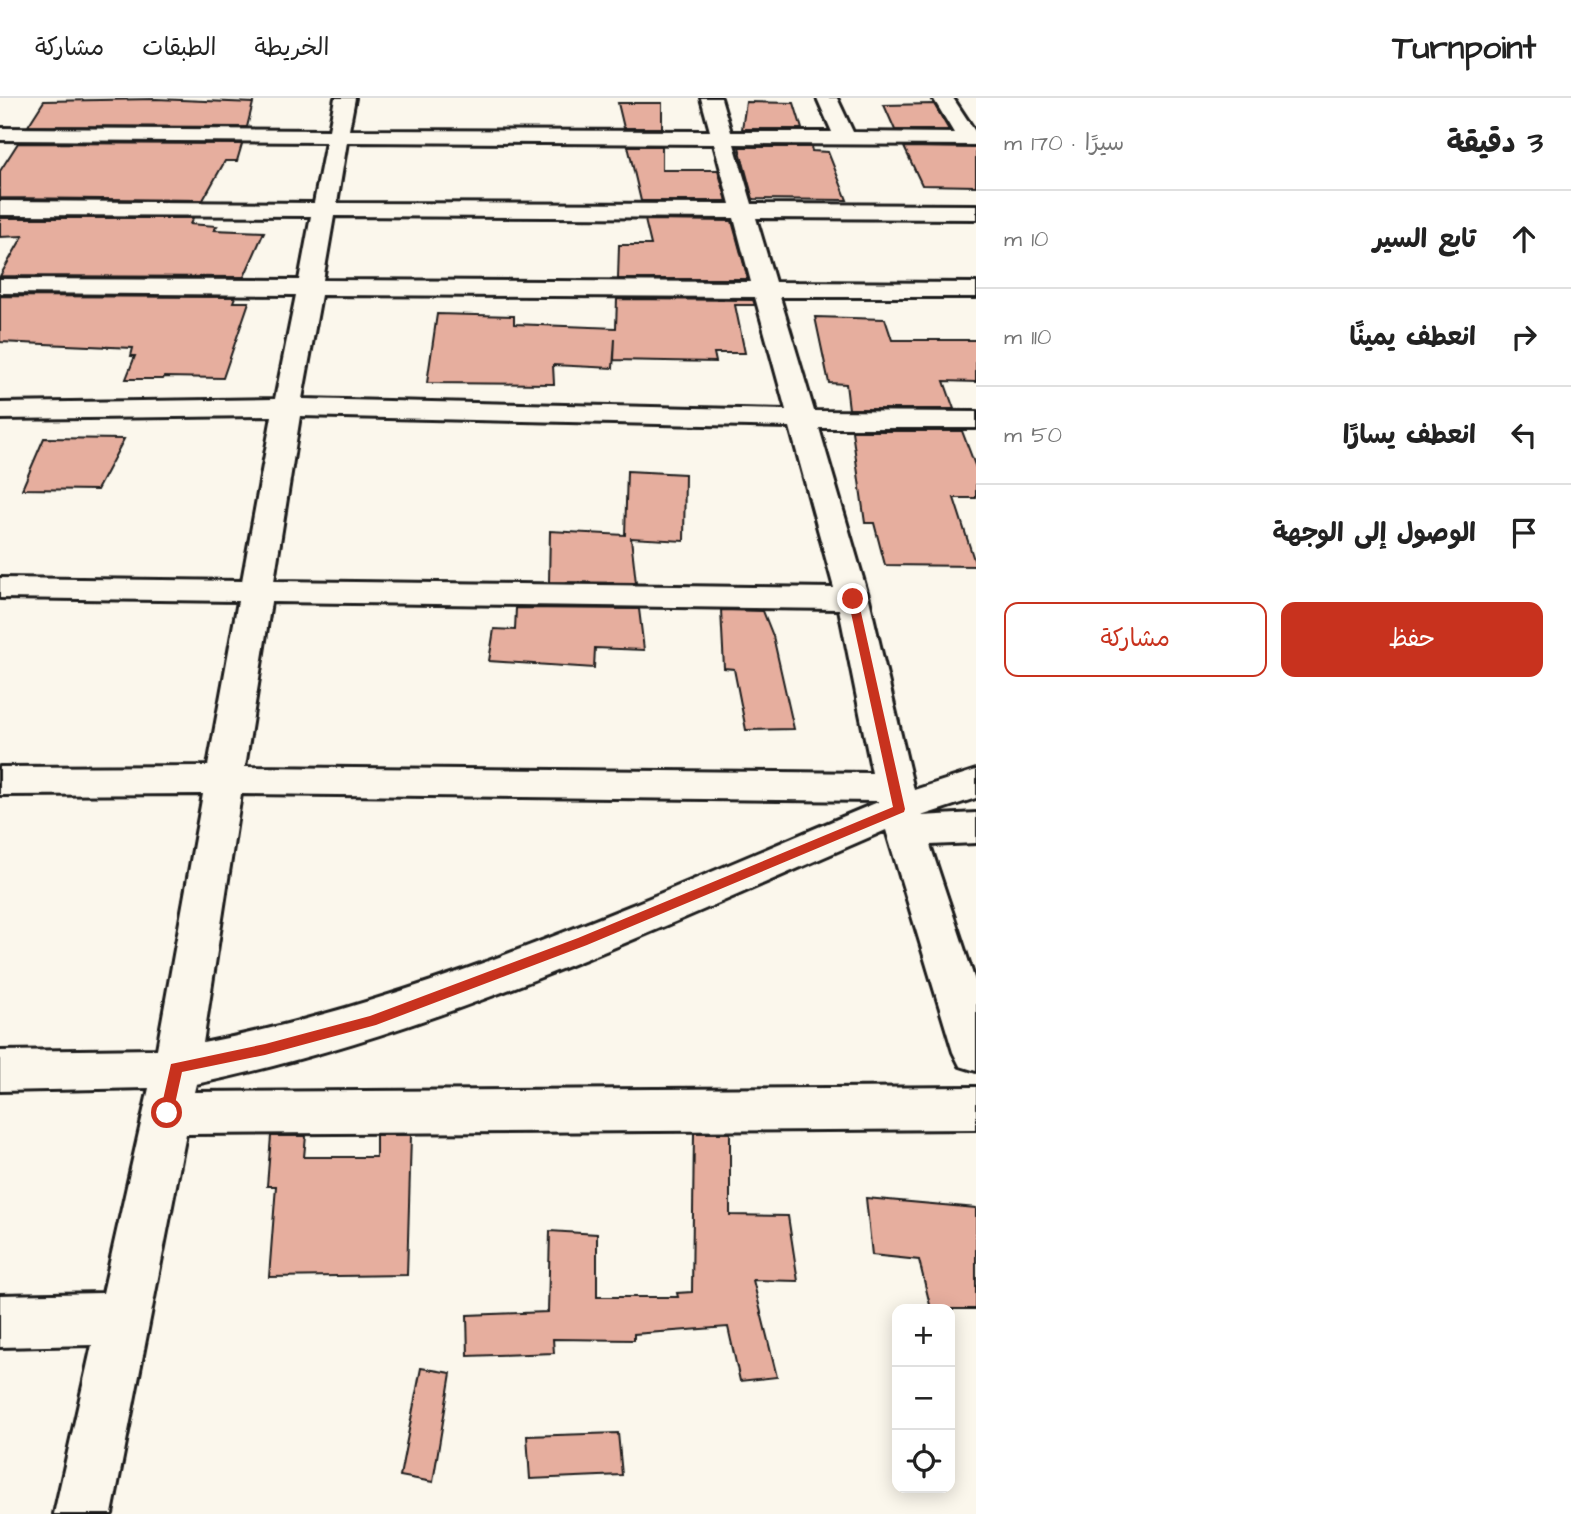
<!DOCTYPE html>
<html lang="ar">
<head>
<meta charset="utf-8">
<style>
  :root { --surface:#fff; --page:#f6f6f6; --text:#222; --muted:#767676; --line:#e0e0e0; --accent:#c8321e }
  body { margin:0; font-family:"Architects Daughter","Playpen Sans Arabic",sans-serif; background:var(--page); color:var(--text); direction:rtl }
  .controls { position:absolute; right:21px; bottom:21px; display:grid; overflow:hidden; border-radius:14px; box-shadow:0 4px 18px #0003 }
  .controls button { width:63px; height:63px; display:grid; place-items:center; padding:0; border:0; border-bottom:2px solid var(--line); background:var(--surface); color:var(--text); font:35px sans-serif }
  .stop { position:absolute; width:21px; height:21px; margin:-16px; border:5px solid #c8321e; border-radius:50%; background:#fff }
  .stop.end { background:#c8321e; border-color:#fff; box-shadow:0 2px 7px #0008 }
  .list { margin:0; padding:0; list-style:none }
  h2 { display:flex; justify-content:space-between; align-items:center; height:91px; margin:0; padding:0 28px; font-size:30px }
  h2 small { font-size:23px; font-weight:400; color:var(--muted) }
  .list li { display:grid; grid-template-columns:46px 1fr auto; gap:21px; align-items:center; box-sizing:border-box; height:98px; padding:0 28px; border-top:2px solid var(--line) }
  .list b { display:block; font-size:26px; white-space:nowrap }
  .list em { font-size:23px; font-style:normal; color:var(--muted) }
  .actions { display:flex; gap:14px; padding:21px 28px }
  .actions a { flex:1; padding:16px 0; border:2px solid var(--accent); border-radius:14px; text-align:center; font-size:24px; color:var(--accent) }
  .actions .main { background:var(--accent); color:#fff }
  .icon { flex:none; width:38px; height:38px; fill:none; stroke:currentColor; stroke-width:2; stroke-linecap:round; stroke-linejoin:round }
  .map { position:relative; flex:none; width:976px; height:1416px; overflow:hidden; direction:ltr }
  header { display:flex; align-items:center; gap:42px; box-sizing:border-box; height:98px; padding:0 35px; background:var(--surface); border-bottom:2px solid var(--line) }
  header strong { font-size:33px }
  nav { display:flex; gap:38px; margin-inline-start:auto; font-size:24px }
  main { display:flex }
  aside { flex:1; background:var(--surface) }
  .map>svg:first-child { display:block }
  .building { fill:#e6ae9e; stroke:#1c1c1c; stroke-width:2 }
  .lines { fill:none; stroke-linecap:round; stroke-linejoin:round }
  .minor-casing { stroke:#1c1c1c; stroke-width:6 }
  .minor { fill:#fbf7ec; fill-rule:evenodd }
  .route { fill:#c8321e }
</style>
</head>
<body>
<header>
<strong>Turnpoint</strong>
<nav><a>الخريطة</a><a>الطبقات</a><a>مشاركة</a></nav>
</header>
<main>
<aside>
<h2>3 دقيقة<small>سيرًا · 170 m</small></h2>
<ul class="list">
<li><svg class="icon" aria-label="ahead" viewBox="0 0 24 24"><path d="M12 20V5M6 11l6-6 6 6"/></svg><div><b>تابع السير</b></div><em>10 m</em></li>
<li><svg class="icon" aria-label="right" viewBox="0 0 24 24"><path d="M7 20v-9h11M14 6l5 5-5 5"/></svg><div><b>انعطف يمينًا</b></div><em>110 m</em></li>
<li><svg class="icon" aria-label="left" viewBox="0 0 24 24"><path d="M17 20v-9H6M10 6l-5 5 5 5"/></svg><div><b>انعطف يسارًا</b></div><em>50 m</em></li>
<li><svg class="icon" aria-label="arrive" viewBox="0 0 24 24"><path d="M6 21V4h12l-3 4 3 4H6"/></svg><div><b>الوصول إلى الوجهة</b></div></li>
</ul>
<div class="actions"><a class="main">حفظ</a><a>مشاركة</a></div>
</aside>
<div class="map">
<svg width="976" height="1416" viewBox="0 0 976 1416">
  <rect width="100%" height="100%" fill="#fbf7ec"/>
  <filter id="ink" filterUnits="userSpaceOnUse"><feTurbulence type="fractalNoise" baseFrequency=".0143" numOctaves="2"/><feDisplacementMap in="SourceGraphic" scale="14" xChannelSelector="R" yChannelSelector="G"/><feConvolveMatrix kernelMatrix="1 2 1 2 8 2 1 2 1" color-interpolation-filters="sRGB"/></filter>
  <g filter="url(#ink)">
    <path class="building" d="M 156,1 L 253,5 L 247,29 L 28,28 L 44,3 Z
      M 746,4 L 794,5 L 802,31 L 742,31 Z
      M 618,5 L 662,5 L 662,30 L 624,30 Z
      M 934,6 L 949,32 L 895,32 L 884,7 Z
      M 18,45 L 242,46 L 237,63 L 225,63 L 203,102 L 0,100 L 0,73 Z
      M 628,48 L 662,48 L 662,72 L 718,72 L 727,103 L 641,103 Z
      M 739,49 L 811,49 L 812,53 L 828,54 L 847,102 L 753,101 Z
      M 904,49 L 976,50 L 976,88 L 922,87 Z
      M 0,120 L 193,120 L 190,126 L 217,128 L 214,132 L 264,134 L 244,179 L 0,178 L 23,138 L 0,139 Z
      M 645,122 L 732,123 L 748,181 L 618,181 L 619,147 L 651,147 Z
      M 0,198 L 235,199 L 233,204 L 249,204 L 223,280 L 164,279 L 163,281 L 126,281 L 135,258 L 131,258 L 133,250 L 0,244 Z
      M 617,201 L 753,202 L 755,207 L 735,207 L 745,255 L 714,255 L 716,264 L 614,262 L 615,241 L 613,270 L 553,267 L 554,286 L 427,285 L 437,216 L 514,218 L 514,226 L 616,230 Z
      M 815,219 L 885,221 L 892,242 L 976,242 L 976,284 L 944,283 L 954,311 L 849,311 L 846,286 L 829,285 Z
      M 852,333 L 962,333 L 976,370 L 976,400 L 954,400 L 976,468 L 885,467 L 874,425 L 865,425 Z
      M 44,340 L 124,341 L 97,392 L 22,391 Z
      M 627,373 L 685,376 L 684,443 L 631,440 L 636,485 L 549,484 L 550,433 L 625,437 Z
      M 516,510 L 639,511 L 644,552 L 595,550 L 594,570 L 489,563 L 494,531 L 515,532 Z
      M 721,512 L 763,513 L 773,538 L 794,631 L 746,632 L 734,571 L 724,570 Z
      M 694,1035 L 730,1035 L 730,1117 L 788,1118 L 798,1183 L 753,1182 L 777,1279 L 740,1283 L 728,1229 L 634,1236 L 634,1242 L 553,1241 L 554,1255 L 468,1258 L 467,1217 L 548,1214 L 550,1133 L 597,1136 L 597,1199 L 678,1199 L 677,1195 L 692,1194 Z
      M 376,1037 L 411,1037 L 407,1177 L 269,1179 L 276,1088 L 267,1088 L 271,1038 L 306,1038 L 304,1059 L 376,1059 Z
      M 866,1100 L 976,1110 L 976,1211 L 931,1211 L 919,1162 L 872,1157 Z
      M 421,1270 L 451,1275 L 433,1384 L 400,1378 Z
      M 618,1335 L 622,1377 L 530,1381 L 527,1338 Z"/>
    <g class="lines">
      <g class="minor-casing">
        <path id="minor" d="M 335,0 L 355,0 L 349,32 L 710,33 L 701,0 L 721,0 L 731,34 L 832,34 L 817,0 L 837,0 L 853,34 L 954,35 L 933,0 L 953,0 L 976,35 L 976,47 L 734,46 L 752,106 L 976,107 L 976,121 L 756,120 L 775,184 L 976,185 L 976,199 L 780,199 L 814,313 L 976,314 L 976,330 L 819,330 L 869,501 L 914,692 L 976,672 L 976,700 L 921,718 L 976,715 L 976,745 L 930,747 L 976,886 L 976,973 L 960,968 L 953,954 L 886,732 C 661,829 437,936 196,986 L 194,994 L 976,989 L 976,1031 L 186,1036 L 112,1416 L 54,1416 L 92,1247 L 0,1249 L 0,1197 L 103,1195 L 149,990 L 0,993 L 0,953 L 157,951 L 203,696 L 0,697 L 0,669 L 208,668 L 238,503 L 0,500 L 0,480 L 242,483 L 272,318 L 0,321 L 0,305 L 275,301 L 296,197 L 0,195 L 0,181 L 299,182 L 311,118 L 0,117 L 0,103 L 314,105 L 326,44 L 0,42 L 0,30 L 329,32 ZM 347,44 L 714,46 L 730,106 L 337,105 ZM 334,118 L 734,120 L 751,184 L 323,182 ZM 321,197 L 755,199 L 786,312 L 302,301 ZM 300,318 L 790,329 L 834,490 L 274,483 ZM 271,504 L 839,511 L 872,675 L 245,669 ZM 241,696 L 878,703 L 878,704 C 658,795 438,899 203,945 Z"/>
      </g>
      <use href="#minor" class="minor"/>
    </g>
  </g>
  <path class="route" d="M 853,498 L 858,501 L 905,711 L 904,714 L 587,847 L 376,927 L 265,957 L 182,974 L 173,1015 L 171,1019 L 162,1019 L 160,1015 L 171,966 L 265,946 L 370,918 L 578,840 L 893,709 L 848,501 Z"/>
</svg>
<div class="controls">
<button>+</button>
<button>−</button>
<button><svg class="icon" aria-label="locate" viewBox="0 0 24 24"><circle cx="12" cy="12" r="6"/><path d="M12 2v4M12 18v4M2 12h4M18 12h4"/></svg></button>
</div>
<div class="stop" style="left:167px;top:1015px"></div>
<div class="stop end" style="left:853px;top:501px"></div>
</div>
</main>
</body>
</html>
